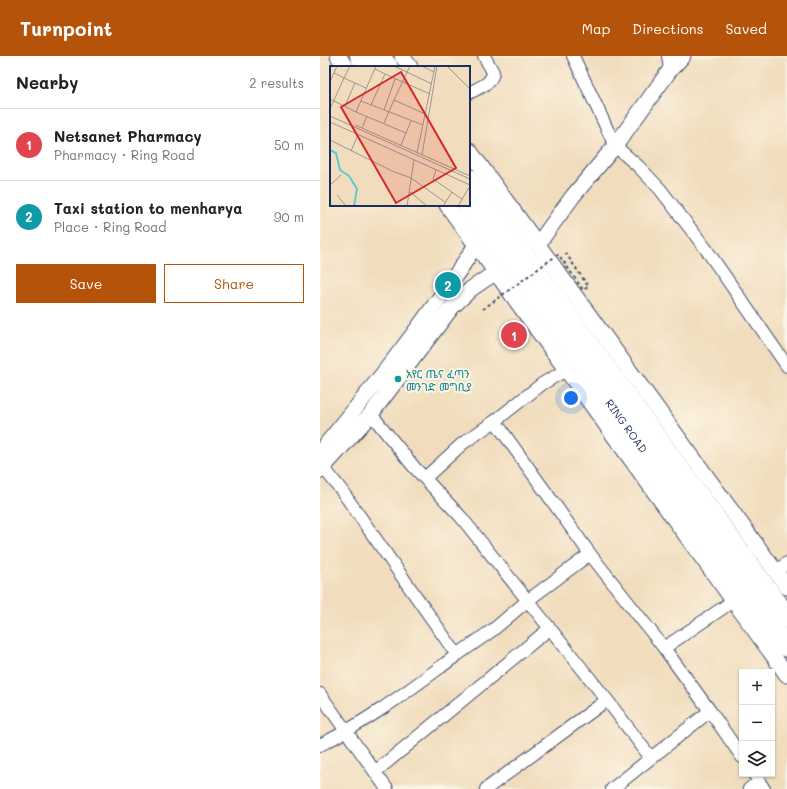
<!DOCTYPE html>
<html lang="en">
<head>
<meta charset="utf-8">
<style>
  :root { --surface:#fff; --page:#f6f6f6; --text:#222; --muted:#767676; --line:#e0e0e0; --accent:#b45309 }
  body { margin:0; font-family:Mali,"Noto Sans Ethiopic",sans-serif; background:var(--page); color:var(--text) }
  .controls { position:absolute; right:12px; bottom:12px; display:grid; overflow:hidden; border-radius:0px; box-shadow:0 1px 3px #0004 }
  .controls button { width:36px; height:36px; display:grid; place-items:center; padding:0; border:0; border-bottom:1px solid var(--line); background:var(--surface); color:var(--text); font:20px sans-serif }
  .you { position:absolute; left:251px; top:342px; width:14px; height:14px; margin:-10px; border:3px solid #fff; border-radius:50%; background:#1a73e8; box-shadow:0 0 0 6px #1a73e833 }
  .badge { display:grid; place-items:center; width:26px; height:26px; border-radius:50%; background:var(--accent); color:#fff; font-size:13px; font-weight:700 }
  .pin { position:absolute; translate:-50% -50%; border:2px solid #fff; box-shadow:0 1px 4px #0006 }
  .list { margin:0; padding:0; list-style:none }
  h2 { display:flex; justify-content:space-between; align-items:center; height:52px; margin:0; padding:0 16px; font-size:17px }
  h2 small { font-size:13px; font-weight:400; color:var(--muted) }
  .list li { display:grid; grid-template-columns:26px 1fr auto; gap:12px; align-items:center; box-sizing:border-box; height:72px; padding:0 16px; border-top:1px solid var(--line) }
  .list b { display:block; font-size:15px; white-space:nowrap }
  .list p { margin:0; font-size:13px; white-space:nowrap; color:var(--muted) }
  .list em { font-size:13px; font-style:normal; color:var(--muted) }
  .actions { display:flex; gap:8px; padding:12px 16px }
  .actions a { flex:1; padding:9px 0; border:1px solid var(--accent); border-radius:0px; text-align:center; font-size:14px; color:var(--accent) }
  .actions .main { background:var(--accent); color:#fff }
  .icon { flex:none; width:22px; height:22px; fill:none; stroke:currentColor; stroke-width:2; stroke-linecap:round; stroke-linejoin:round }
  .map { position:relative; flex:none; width:467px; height:733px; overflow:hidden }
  header { display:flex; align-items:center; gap:24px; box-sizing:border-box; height:56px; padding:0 20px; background:var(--accent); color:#fff }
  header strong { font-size:19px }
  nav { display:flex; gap:22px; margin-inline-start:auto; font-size:14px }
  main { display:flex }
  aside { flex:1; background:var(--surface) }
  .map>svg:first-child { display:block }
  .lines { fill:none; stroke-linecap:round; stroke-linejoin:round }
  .minor-casing { stroke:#3b496c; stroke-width:14 }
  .tertiary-casing { stroke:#3b496c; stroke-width:17 }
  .trunk-casing { stroke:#3b496c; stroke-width:22 }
  .minor { stroke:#fff; stroke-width:12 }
  .tertiary { stroke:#fff; stroke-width:15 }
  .trunk { stroke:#fff; stroke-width:20 }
  .path-bridge { stroke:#3b496c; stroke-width:2; stroke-dasharray:3 3; stroke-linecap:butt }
  .culture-dot { fill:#0f9aa8; stroke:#fcf5e5; stroke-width:1.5 }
  .labels { text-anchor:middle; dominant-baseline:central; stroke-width:4; stroke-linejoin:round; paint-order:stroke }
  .culture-label { font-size:11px; fill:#0d838f; stroke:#fcf5e5; text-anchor:start }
  .street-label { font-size:11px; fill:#1b2f5e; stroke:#fcf5e5 }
  .inset-river { fill:none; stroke:#5dcad2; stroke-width:2 }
  .inset-road { fill:none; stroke:#9b9797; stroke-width:1 }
  .view { fill:#d62828; fill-opacity:0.15; stroke:#d62828; stroke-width:2 }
  .inset-edge { fill:none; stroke:#1b2f5e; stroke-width:2 }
</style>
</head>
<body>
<header>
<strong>Turnpoint</strong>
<nav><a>Map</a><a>Directions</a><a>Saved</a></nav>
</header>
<main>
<aside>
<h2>Nearby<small>2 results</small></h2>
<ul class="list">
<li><span class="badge" style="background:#e0444e">1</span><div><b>Netsanet Pharmacy</b><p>Pharmacy · Ring Road</p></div><em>50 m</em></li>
<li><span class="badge" style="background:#0f9aa8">2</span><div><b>Taxi station to menharya</b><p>Place · Ring Road</p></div><em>90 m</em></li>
</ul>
<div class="actions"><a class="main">Save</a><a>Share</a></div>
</aside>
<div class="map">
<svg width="467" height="733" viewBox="0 0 467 733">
  <rect width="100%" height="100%" fill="#fcf5e5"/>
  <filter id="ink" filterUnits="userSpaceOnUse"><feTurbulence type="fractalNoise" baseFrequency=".025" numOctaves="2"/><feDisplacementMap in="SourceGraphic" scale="8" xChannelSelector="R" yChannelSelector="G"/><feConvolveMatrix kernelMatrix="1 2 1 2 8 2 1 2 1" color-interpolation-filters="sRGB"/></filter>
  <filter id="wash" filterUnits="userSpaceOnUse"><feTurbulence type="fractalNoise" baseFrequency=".012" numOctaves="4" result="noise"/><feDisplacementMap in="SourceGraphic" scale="16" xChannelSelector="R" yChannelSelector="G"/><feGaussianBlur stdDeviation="0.9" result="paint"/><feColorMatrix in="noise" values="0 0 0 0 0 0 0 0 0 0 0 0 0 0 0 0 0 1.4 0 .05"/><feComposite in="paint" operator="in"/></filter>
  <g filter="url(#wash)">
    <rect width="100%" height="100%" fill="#f1ddbd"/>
  </g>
  <g filter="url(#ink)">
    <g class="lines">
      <g class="minor-casing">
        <path id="minor" d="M 253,0 L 295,90 L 318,110 L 340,133 L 386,193 L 467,310
          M 348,0 L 350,14
          M 149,37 C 158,32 172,28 173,16 L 164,0
          M 51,358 L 94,411 L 141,461 L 287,644 L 331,702
          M 175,365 L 222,328 L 246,314
          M 105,422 L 142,388 L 175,365 L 270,498 L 344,592 L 390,655
          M 456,516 L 467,507
          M 344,592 L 413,545
          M 137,599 L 174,573 L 207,545 L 270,498
          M 0,638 L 67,733
          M 0,689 C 49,665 93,631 137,599 L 22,435 L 3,411
          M 55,716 L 229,573
          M 434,718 L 444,733
          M 166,733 L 287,644
          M 292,733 L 390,655 L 422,701
          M 429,733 L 439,726"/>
      </g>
      <g class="tertiary-casing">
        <path id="tertiary" d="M 18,0 L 26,11
          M 82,0 L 90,11
          M 149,94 L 467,531
          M 127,149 L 467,619
          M 218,188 L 253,140 L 295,90 L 350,14 L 363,0
          M 0,396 C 55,329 109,261 156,189
          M 0,415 L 51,358 L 132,251 L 151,233 L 176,216"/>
      </g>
      <g class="trunk-casing">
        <g id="trunk">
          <path d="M 40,0 L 48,11"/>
          <path d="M 60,0 L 68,11"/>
          <path d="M 149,123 L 467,561"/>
          <path id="s1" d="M 148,149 L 467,591"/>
        </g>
      </g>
      <use href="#minor" class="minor"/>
      <use href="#tertiary" class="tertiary"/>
      <use href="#trunk" class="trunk"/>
      <path class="path-bridge" d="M 163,253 L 237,199 L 239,199 L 263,234 L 268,231 L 268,230 L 245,196"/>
    </g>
  </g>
  <circle class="culture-dot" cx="78" cy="323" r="4"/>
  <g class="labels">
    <g class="culture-label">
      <text x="86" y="317">አየር ጤና ፈጣን<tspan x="86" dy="13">መንገድ መግቢያ</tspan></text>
    </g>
    <g class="street-label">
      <text stroke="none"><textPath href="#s1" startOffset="272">RING ROAD</textPath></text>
    </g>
  </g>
  <g transform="translate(10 10)">
    <rect width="140" height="140" fill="#f1ddbd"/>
    <path class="inset-river" d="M 0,84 L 6,87 L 10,104 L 19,110 L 27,123 L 24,140"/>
    <path class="inset-road" d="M 64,0 L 102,18M 80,0 L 64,34 L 95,48M 92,0 L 104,6M 117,0 L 140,23M 4,7 L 14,12 L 20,0M 55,8 L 100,28M 0,16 L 7,0M 0,33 L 26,46 L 46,0M 31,35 L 93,59M 41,39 L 55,8 L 45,3M 15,40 L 25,17M 0,43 L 14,12 L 36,22M 54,44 L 65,13M 26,46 L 76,67 L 81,55M 0,50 L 140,113M 0,56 L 140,119M 54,57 L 64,34M 25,59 L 140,110M 32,62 L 37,50M 0,74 L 62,105 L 81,112 L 115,136M 71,79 L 76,67M 21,85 L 28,69M 87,87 L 105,0M 92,89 L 107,0M 106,104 L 103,113 L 132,133M 0,119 L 11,109M 80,126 L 97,140M 7,129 L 16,140M 77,140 L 84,94M 113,140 L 122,126M 128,140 L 140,120"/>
    <path class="view" d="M 71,6 L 126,102 L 66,137 L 11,41 Z"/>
    <rect width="140" height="140" class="inset-edge"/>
  </g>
</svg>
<div class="controls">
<button>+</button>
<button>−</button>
<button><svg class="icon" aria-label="layers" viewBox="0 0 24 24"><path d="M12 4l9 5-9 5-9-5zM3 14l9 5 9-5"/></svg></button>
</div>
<div class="you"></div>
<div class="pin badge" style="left:194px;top:279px;background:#e0444e">1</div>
<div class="pin badge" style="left:128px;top:229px;background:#0f9aa8">2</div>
</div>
</main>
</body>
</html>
